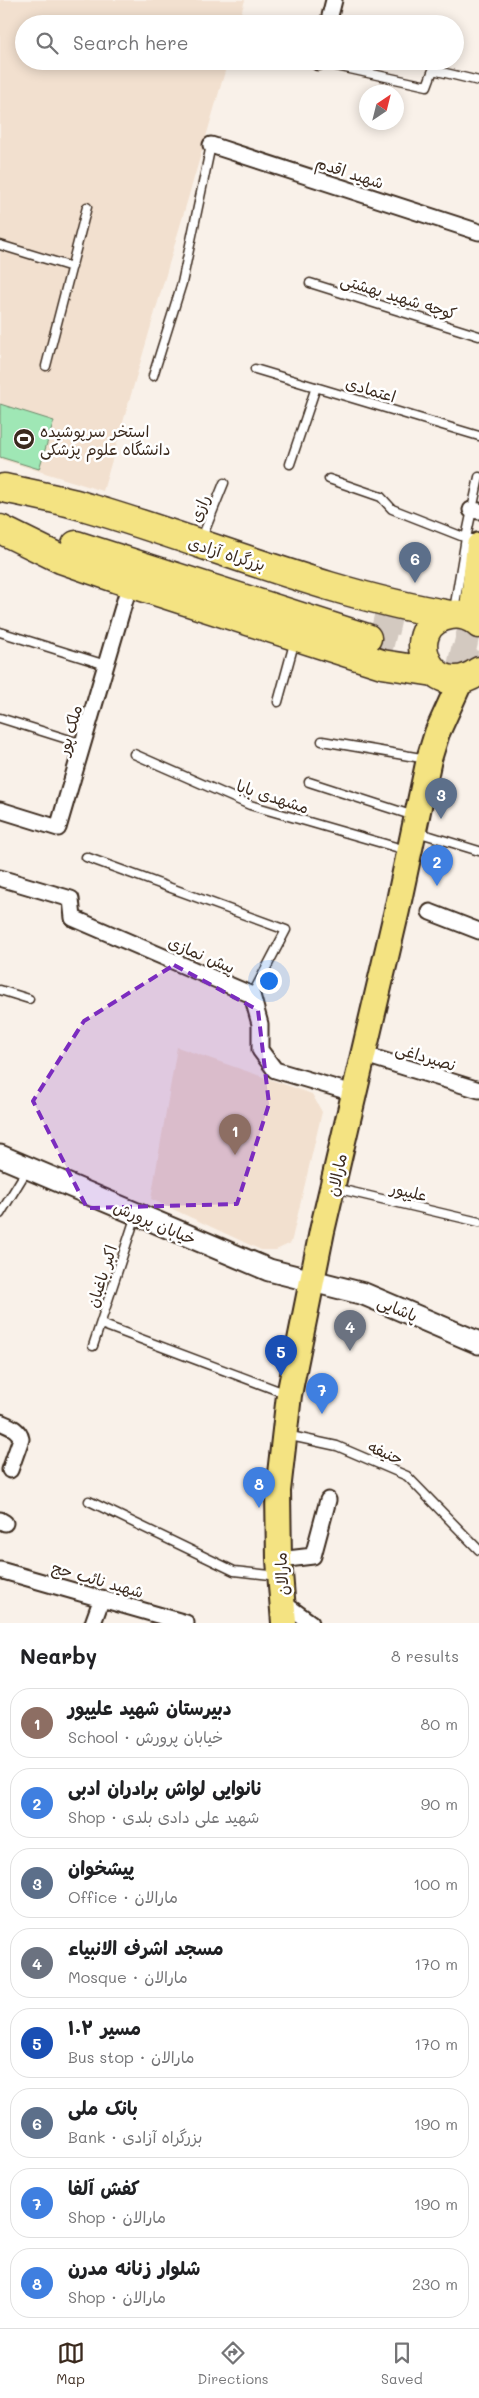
<!DOCTYPE html>
<html lang="en">
<head>
<meta charset="utf-8">
<style>
  :root { --surface:#fff; --page:#f2f2f2; --text:#202124; --muted:#757577; --line:#e0e0e0; --accent:#3b2a1e }
  body { margin:0; font-family:Mali,"Playpen Sans Arabic",sans-serif; background:var(--page); color:var(--text) }
  .compass { position:absolute; left:359px; top:85px; width:45px; height:45px; border-radius:50%; background:var(--surface); box-shadow:0 2px 12px #0003; rotate:35deg }
  .you { position:absolute; left:268px; top:980px; width:18px; height:18px; margin:-12px; border:4px solid #fff; border-radius:50%; background:#1a73e8; box-shadow:0 0 0 8px #1a73e833 }
  .badge { display:grid; place-items:center; width:32px; height:32px; border-radius:50%; background:var(--accent); color:#fff; font-size:16px; font-weight:700 }
  .pin { position:absolute; translate:-50% -41px; filter:drop-shadow(0 1px 2px #0008) }
  .pin::after { content:''; position:absolute; top:26px; width:18px; height:15px; background:inherit; clip-path:polygon(0 0,100% 0,50% 100%) }
  .list { margin:0; padding:0; list-style:none }
  h2 { display:flex; justify-content:space-between; align-items:center; height:65px; margin:0; padding:0 20px; font-size:21px }
  h2 small { font-size:16px; font-weight:400; color:var(--muted) }
  .list li { display:grid; grid-template-columns:32px 1fr auto; gap:15px; align-items:center; box-sizing:border-box; height:70px; margin:0 10px 10px; padding:0 10px; border:1px solid var(--line); border-radius:20px }
  .list b { display:block; font-size:19px; white-space:nowrap }
  .list p { margin:0; font-size:16px; white-space:nowrap; color:var(--muted) }
  .list em { font-size:16px; font-style:normal; color:var(--muted) }
  .icon { flex:none; width:28px; height:28px; fill:none; stroke:currentColor; stroke-width:2; stroke-linecap:round; stroke-linejoin:round }
  .map { position:relative; flex:none; width:479px; height:1623px; overflow:hidden }
  .search { position:absolute; background:var(--surface); box-shadow:0 2px 12px #0003; left:15px; right:15px; top:15px; height:55px; display:flex; align-items:center; gap:12px; box-sizing:border-box; padding:0 18px; border-radius:28px; color:var(--muted); font-size:19px }
  .sheet { height:705px; background:var(--surface) }
  nav { display:flex; justify-content:space-around; align-items:center; box-sizing:border-box; height:70px; border-top:1px solid var(--line); background:var(--surface); font-size:14px; color:var(--muted) }
  nav a { display:grid; justify-items:center; gap:2px }
  nav .on { color:var(--accent) }
  .map>svg:first-child { display:block }
  .built { fill:#f2e0cf }
  .green { fill:#9fe7b5; stroke:#6d886a }
  .lines { fill:none; stroke-linecap:round; stroke-linejoin:round }
  .highway-tunnel { stroke:#d3c9c0; stroke-width:28; stroke-dasharray:28 14; stroke-linecap:butt }
  .lane-casing { stroke:#3b2a1e; stroke-width:11 }
  .street-casing { stroke:#3b2a1e; stroke-width:19 }
  .secondary-casing { stroke:#3b2a1e; stroke-width:25 }
  .primary-casing { stroke:#3b2a1e; stroke-width:28 }
  .highway-casing { stroke:#3b2a1e; stroke-width:31 }
  .lane { stroke:#fff; stroke-width:8 }
  .street { stroke:#fff; stroke-width:15 }
  .secondary { stroke:#fff; stroke-width:21 }
  .primary { stroke:#f4e382; stroke-width:24 }
  .highway { stroke:#f4e382; stroke-width:28 }
  .marked { fill:#7b2cbf; fill-opacity:0.2; stroke:#7b2cbf; stroke-width:4; stroke-dasharray:10 6; stroke-linejoin:round }
  .labels { text-anchor:middle; dominant-baseline:central; stroke-width:5; stroke-linejoin:round; paint-order:stroke }
  .street-label { font-size:16px; fill:#3b2a1e; stroke:#fff }
  .poi-label { font-size:16px; fill:#3b2a1e; stroke:#fff; text-anchor:start }
</style>
</head>
<body>
<div class="map">
<svg width="479" height="1623" viewBox="0 0 479 1623">
  <rect width="100%" height="100%" fill="#f9f1e9"/>
  <filter id="ink" filterUnits="userSpaceOnUse"><feTurbulence type="fractalNoise" baseFrequency=".02" numOctaves="2"/><feDisplacementMap in="SourceGraphic" scale="10" xChannelSelector="R" yChannelSelector="G"/><feConvolveMatrix kernelMatrix="1 2 1 2 8 2 1 2 1" color-interpolation-filters="sRGB"/></filter>
  <g filter="url(#ink)">
    <path class="built" d="M 0,0 L 245,0 L 238,24 L 24,24 L 24,61 L 228,61 L 103,491 L 0,459 Z
      M 177,1047 L 312,1094 L 322,1112 L 291,1243 L 276,1250 L 261,1250 L 151,1199 Z"/>
    <path class="green" d="M 0,404 L 54,421 L 39,469 L 0,457 Z"/>
    <g class="lines">
      <path class="highway-tunnel" d="M 374,615 L 479,639
        M 367,638 L 479,665"/>
      <g class="lane-casing">
        <path id="lane" d="M 318,62 L 427,86 L 433,70 L 479,81
          M 0,245 L 72,267
          M 310,283 L 479,336
          M 46,366 L 87,207
          M 255,369 L 479,436
          M 153,376 L 182,283 L 211,145
          M 290,464 L 316,387
          M 329,479 L 381,497 L 392,509 L 466,538 L 477,540
          M 201,540 L 224,483
          M 454,610 L 466,538 L 479,477
          M 0,632 L 106,665
          M 278,702 L 295,640
          M 0,718 L 83,744
          M 322,741 L 427,759
          M 134,754 L 250,805 L 406,850
          M 309,782 L 414,816
          M 417,832 L 479,851
          M 86,857 L 286,930 L 252,995
          M 0,990 L 29,999
          M 335,1188 L 479,1222
          M 0,1214 L 27,1170
          M 101,1324 L 287,1394
          M 93,1346 L 136,1215
          M 286,1435 L 337,1446 L 407,1476 L 479,1550
          M 89,1501 L 234,1571 L 279,1576"/>
      </g>
      <g class="street-casing">
        <path id="street" d="M 328,24 L 334,0
          M 318,62 L 318,61
          M 211,145 L 479,232
          M 471,510 L 479,511
          M 0,810 L 58,828 L 130,583
          M 0,878 L 71,899 L 73,918 L 252,995 L 260,1024 L 260,1050 L 275,1070 L 353,1093
          M 430,912 L 479,931
          M 362,1054 L 479,1090
          M 0,1422 C 9,1426 19,1429 21,1439 L 10,1470
          M 0,1520 L 5,1523
          M 279,1560 L 313,1556 L 328,1500
          M 0,1570 L 186,1623
          M 282,1602 L 311,1623
          M 93,1623 L 102,1598"/>
      </g>
      <g class="secondary-casing">
        <path id="secondary" d="M 0,1156 L 269,1270 L 364,1294 L 479,1343"/>
      </g>
      <g class="primary-casing">
        <path id="primary" d="M 471,618 L 479,545
          M 284,1623 L 279,1560 L 278,1491 L 289,1395 L 322,1231 L 397,910 L 429,759 L 437,733 L 461,680"/>
      </g>
      <g class="highway-casing">
        <path id="highway" d="M 4,488 C 31,494 59,499 86,507 C 207,542 325,594 451,615
          M 0,529 L 61,559 L 130,583 L 382,664 L 434,672
          M 76,545 L 367,638
          M 479,624 C 472,617 461,613 451,615 C 397,624 430,707 479,671"/>
      </g>
      <use href="#lane" class="lane"/>
      <use href="#street" class="street"/>
      <use href="#secondary" class="secondary"/>
      <use href="#primary" class="primary"/>
      <use href="#highway" class="highway"/>
    </g>
  </g>
  <path class="marked" d="M 174,965 L 258,1010 L 269,1104 L 237,1204 L 87,1208 L 33,1101 L 84,1021 Z"/>
  <defs>
    <g id="stadium-disc" transform="scale(1.125)"><circle r="9.5" fill="#3b2a1e" stroke="#fff"/><path d="M0-5a6.5 5 0 1 0 0 10a6.5 5 0 1 0 0-10ZM-3.5-1.8h7v3.6h-7Z" fill="#fff"/></g>
  </defs>
  <g fill-rule="evenodd">
    <use href="#stadium-disc" x="24" y="439"/>
  </g>
  <g class="labels">
    <g class="street-label">
      <text transform="translate(350 172) rotate(18)">شهید اقدم</text>
      <text transform="translate(399 296) rotate(17)">کوچه شهید بهشتی</text>
      <text transform="translate(371 389) rotate(17)">اعتمادی</text>
      <text transform="translate(199 508) rotate(-67)">رازی</text>
      <text transform="translate(227 553) rotate(17)">بزرگراه آزادی</text>
      <text transform="translate(69 730) rotate(-74)">ملک پور</text>
      <text transform="translate(273 796) rotate(18)">مشهدی بابا</text>
      <text transform="translate(202 954) rotate(23)">پیش نمازی</text>
      <text transform="translate(426 1056) rotate(17)">نصیرداغی</text>
      <text transform="translate(336 1175) rotate(-78)">مارالان</text>
      <text transform="translate(409 1191) rotate(13)">علیپور</text>
      <text transform="translate(155 1222) rotate(23)">خیابان پرورش</text>
      <text transform="translate(101 1276) rotate(-72)">اکبر باغبان</text>
      <text transform="translate(398 1308) rotate(23)">پاشایی</text>
      <text transform="translate(386 1452) rotate(23)">حنیفه</text>
      <text transform="translate(281 1574) rotate(-93)">مارالان</text>
      <text transform="translate(98 1579) rotate(16)">شهید نائب حج</text>
    </g>
    <g class="poi-label">
      <text x="40" y="430">استخر سرپوشیده<tspan x="40" dy="18">دانشگاه علوم پزشکی</tspan></text>
    </g>
  </g>
</svg>
<svg class="compass" viewBox="-18 -18 36 36"><path d="M0-13l5 13h-10z" fill="#e53935"/><path d="M0 13l5-13h-10z" fill="#757577"/></svg>
<div class="you"></div>
<div class="pin badge" style="left:235px;top:1155px;background:#8d6e63">1</div>
<div class="pin badge" style="left:437px;top:886px;background:#3f7fe0">2</div>
<div class="pin badge" style="left:441px;top:819px;background:#5c6f8a">3</div>
<div class="pin badge" style="left:350px;top:1351px;background:#6b7280">4</div>
<div class="pin badge" style="left:281px;top:1376px;background:#1a4fb4">5</div>
<div class="pin badge" style="left:415px;top:583px;background:#5c6f8a">6</div>
<div class="pin badge" style="left:322px;top:1414px;background:#3f7fe0">7</div>
<div class="pin badge" style="left:259px;top:1508px;background:#3f7fe0">8</div>
<div class="search"><svg class="icon" aria-label="search" viewBox="0 0 24 24"><circle cx="10" cy="10" r="6"/><path d="M15 15l6 6"/></svg>Search here</div>
</div>
<section class="sheet">
<h2>Nearby<small>8 results</small></h2>
<ul class="list">
<li><span class="badge" style="background:#8d6e63">1</span><div><b>دبیرستان شهید علیپور</b><p>School · خیابان پرورش</p></div><em>80 m</em></li>
<li><span class="badge" style="background:#3f7fe0">2</span><div><b>نانوایی لواش برادران ادبی</b><p>Shop · شهید علی دادی بلدی</p></div><em>90 m</em></li>
<li><span class="badge" style="background:#5c6f8a">3</span><div><b>پیشخوان</b><p>Office · مارالان</p></div><em>100 m</em></li>
<li><span class="badge" style="background:#6b7280">4</span><div><b>مسجد اشرف الانبیاء</b><p>Mosque · مارالان</p></div><em>170 m</em></li>
<li><span class="badge" style="background:#1a4fb4">5</span><div><b>مسیر ۱۰۲</b><p>Bus stop · مارالان</p></div><em>170 m</em></li>
<li><span class="badge" style="background:#5c6f8a">6</span><div><b>بانک ملی</b><p>Bank · بزرگراه آزادی</p></div><em>190 m</em></li>
<li><span class="badge" style="background:#3f7fe0">7</span><div><b>کفش آلفا</b><p>Shop · مارالان</p></div><em>190 m</em></li>
<li><span class="badge" style="background:#3f7fe0">8</span><div><b>شلوار زنانه مدرن</b><p>Shop · مارالان</p></div><em>230 m</em></li>
</ul>
</section>
<nav>
<a class="on"><svg class="icon" aria-label="map" viewBox="0 0 24 24"><path d="M3 6l6-2 6 2 6-2v14l-6 2-6-2-6 2zM9 4v14M15 6v14"/></svg>Map</a>
<a><svg class="icon" aria-label="directions" viewBox="0 0 24 24"><path d="M12 3l9 9-9 9-9-9zM9 14v-3h6M13 9l2 2-2 2"/></svg>Directions</a>
<a><svg class="icon" aria-label="saved" viewBox="0 0 24 24"><path d="M7 4h10v16l-5-4-5 4z"/></svg>Saved</a>
</nav>
</body>
</html>
